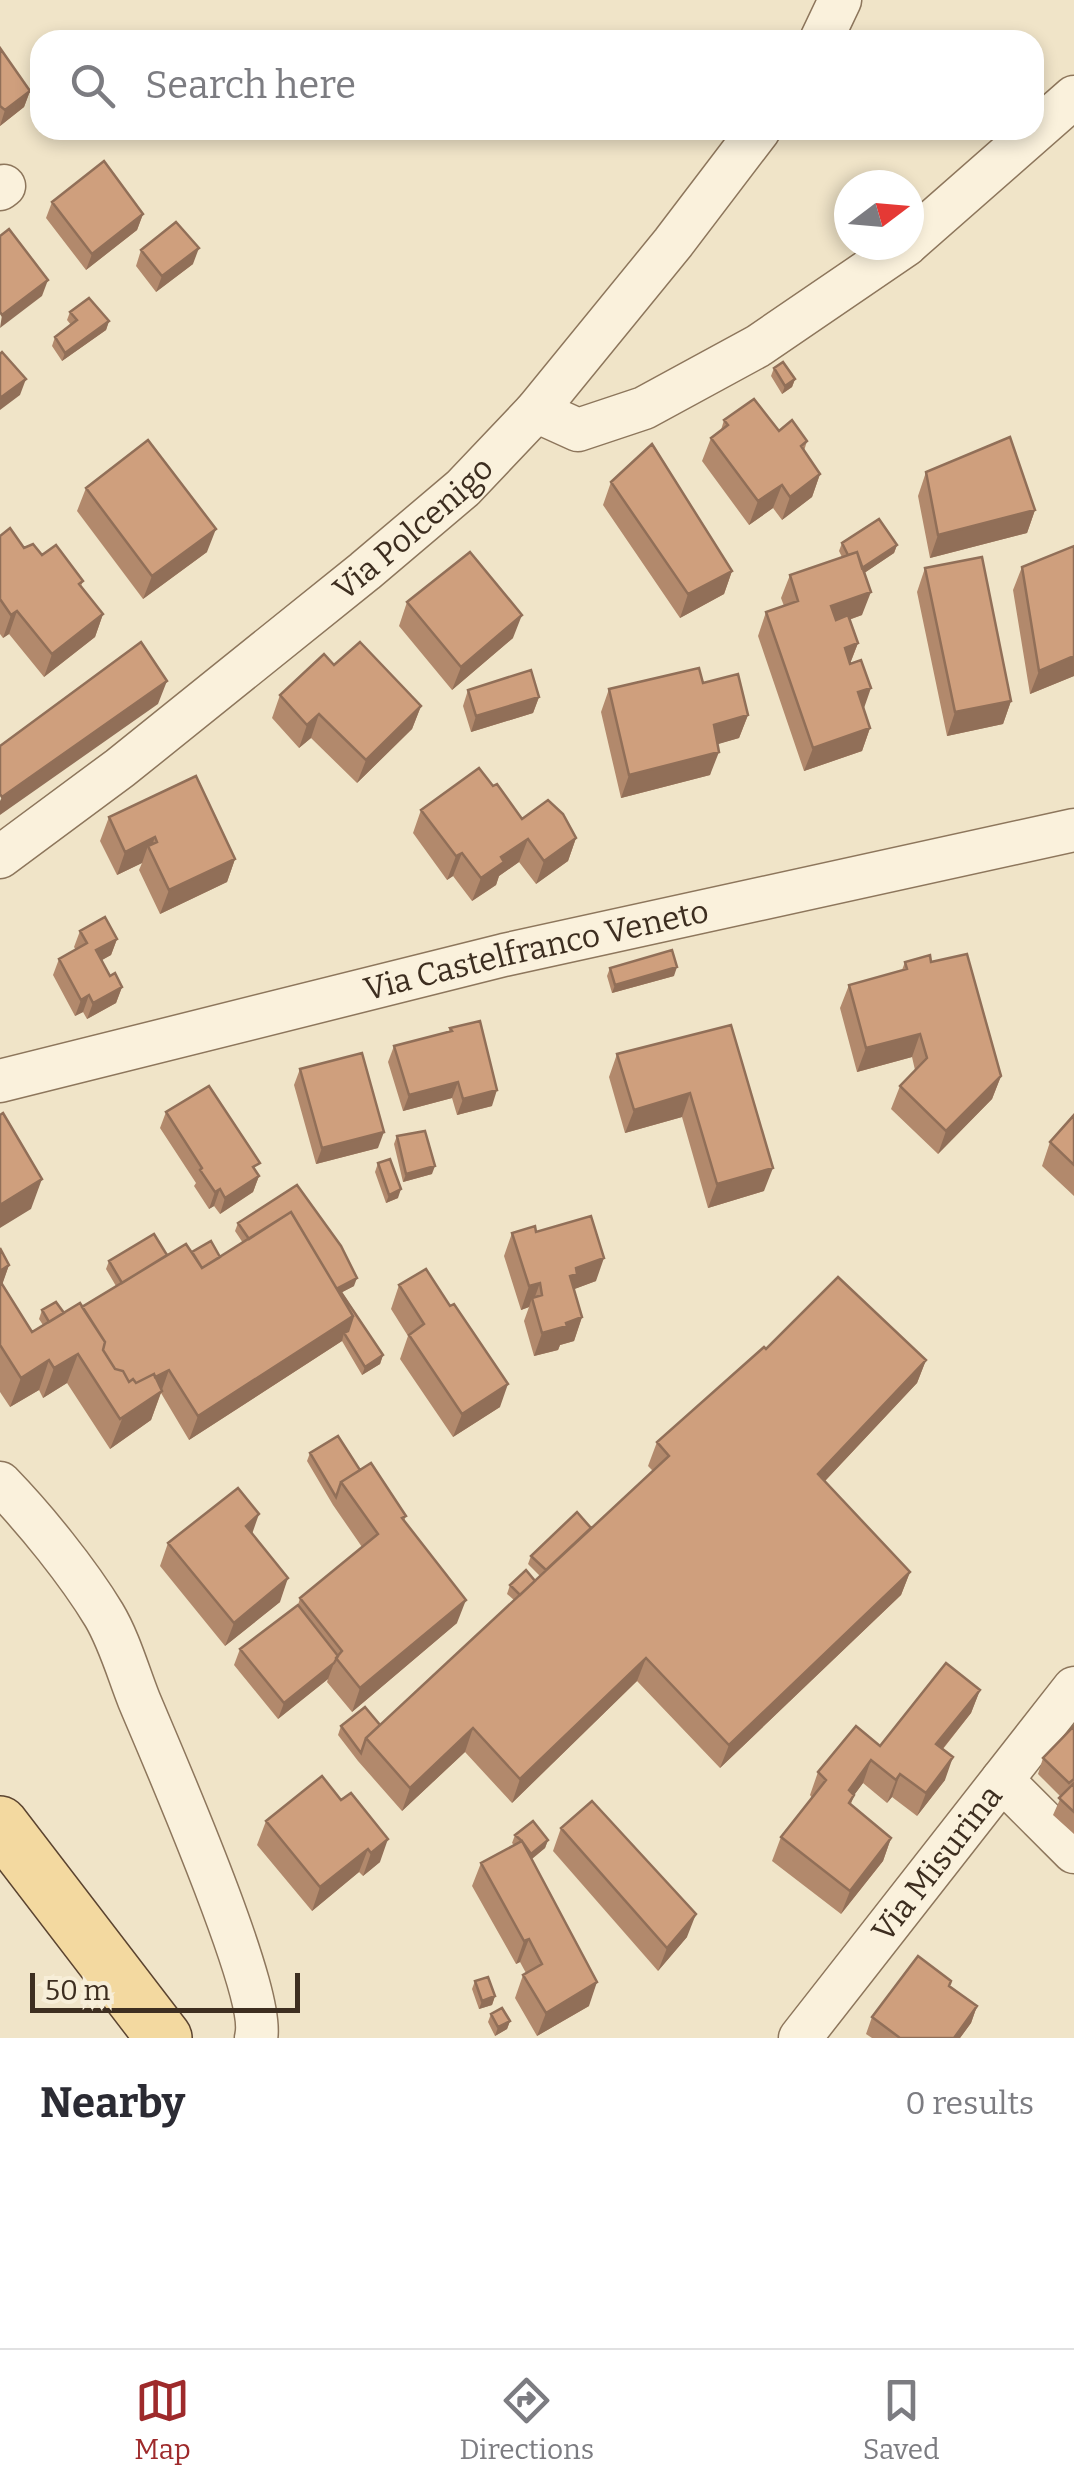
<!DOCTYPE html>
<html lang="en">
<head>
<meta charset="utf-8">
<style>
  :root { --surface:#fff; --page:#f2f2f3; --text:#2b2b33; --muted:#7c7c81; --line:#e1e1e2; --accent:#9e2a2b }
  body { margin:0; font-family:Bitter,serif; background:var(--page); color:var(--text) }
  .compass { position:absolute; left:834px; top:170px; width:90px; height:90px; border-radius:50%; background:var(--surface); box-shadow:0 5px 15px #0003; rotate:74deg }
  .scale { position:absolute; left:30px; bottom:25px; width:270px; box-sizing:border-box; padding-left:10px; border:5px solid #3d2e20; border-top:0; font-size:28px; line-height:35px; white-space:nowrap; color:#3d2e20; -webkit-text-stroke:8px #f7eed8; paint-order:stroke }
  .list { margin:0; padding:0; list-style:none }
  h2 { display:flex; justify-content:space-between; align-items:center; height:130px; margin:0; padding:0 40px; font-size:42px }
  h2 small { font-size:32px; font-weight:400; color:var(--muted) }
  .icon { flex:none; width:55px; height:55px; fill:none; stroke:currentColor; stroke-width:2; stroke-linecap:round; stroke-linejoin:round }
  .map { position:relative; flex:none; width:1074px; height:2038px; overflow:hidden }
  .search { position:absolute; background:var(--surface); box-shadow:0 5px 15px #0003; left:30px; right:30px; top:30px; height:110px; display:flex; align-items:center; gap:25px; box-sizing:border-box; padding:0 35px; border-radius:30px; color:var(--muted); font-size:38px }
  .sheet { height:310px; background:var(--surface) }
  nav { display:flex; justify-content:space-around; align-items:center; box-sizing:border-box; height:140px; border-top:2px solid var(--line); background:var(--surface); font-size:28px; color:var(--muted) }
  nav a { display:grid; justify-items:center; gap:5px }
  nav .on { color:var(--accent) }
  .map>svg:first-child { display:block }
  .lines { fill:none; stroke-linecap:round; stroke-linejoin:round }
  .street-casing { stroke:#8d765c; stroke-width:45 }
  .primary-casing { stroke:#5b4430; stroke-width:58 }
  .street { stroke:#faf1dc; stroke-width:42 }
  .primary { stroke:#f3d9a0; stroke-width:55 }
  .wall { fill:#b2896c }
  .shaded-wall { fill:#916f58 }
  .building { fill:#cf9f7d; stroke:#916f58; stroke-width:2.5 }
  .labels { text-anchor:middle; dominant-baseline:central; stroke-width:8; stroke-linejoin:round; paint-order:stroke }
  .street-label { font-size:32px; fill:#3d2e20; stroke:#f7eed8 }
</style>
</head>
<body>
<div class="map">
<svg width="1074" height="2038" viewBox="0 0 1074 2038">
  <rect width="100%" height="100%" fill="#f0e4c8"/>
  <g class="lines">
    <g class="street-casing">
      <g id="street">
        <path d="M 821,40 L 840,0"/>
        <path d="M 0,189 L 4,186"/>
        <path d="M 909,242 L 1074,97"/>
        <path d="M 536,411 L 578,430 L 644,408 L 758,346 L 906,245"/>
        <path id="s1" d="M 0,857 L 120,768 L 365,571 L 463,488 L 536,411 L 673,243 L 759,130"/>
        <path id="s2" d="M 0,1081 L 504,955 L 1074,830"/>
        <path d="M 0,1483 C 35,1519 78,1572 104,1615 C 119,1640 128,1672 139,1700 C 162,1755 267,1994 256,2038"/>
        <path d="M 1002,1780 L 1074,1852"/>
        <path id="s3" d="M 800,2038 L 1074,1688"/>
      </g>
    </g>
    <g class="primary-casing">
      <path id="primary" d="M 0,1824 L 164,2038"/>
    </g>
    <use href="#street" class="street"/>
    <use href="#primary" class="primary"/>
  </g>
  <path class="wall" d="M 0,48 L 30,91 L 24,107 L 0,126 Z
    M 52,202 L 143,214 L 137,230 L 86,270 L 46,218 Z
    M 141,250 L 193,264 L 156,292 L 136,266 Z
    M 70,312 L 109,321 L 106,330 L 62,361 L 52,346 L 55,337 L 71,325 L 67,320 Z
    M 774,368 L 795,379 L 792,387 L 782,394 L 771,376 Z
    M 724,420 L 779,431 L 807,441 L 804,451 L 820,474 L 812,497 L 782,520 L 773,508 L 749,525 L 702,461 L 711,438 L 721,430 Z
    M 926,472 L 1035,510 L 1027,533 L 930,558 L 918,496 Z
    M 611,482 L 732,571 L 724,594 L 680,618 L 603,505 Z
    M 86,488 L 207,552 L 143,599 L 77,511 Z
    M 0,536 L 24,548 L 42,555 L 83,581 L 81,586 L 103,614 L 95,637 L 44,677 L 9,634 L 3,638 L 0,634 Z
    M 842,543 L 897,545 L 894,553 L 864,573 L 862,615 L 849,620 L 858,643 L 850,664 L 870,728 L 862,751 L 804,771 L 758,636 L 766,612 L 784,606 L 781,598 L 790,575 L 842,557 L 839,551 Z
    M 1074,546 L 1074,676 L 1030,694 L 1013,590 L 1022,567 Z
    M 925,568 L 1011,701 L 1003,724 L 947,736 L 917,592 Z
    M 407,602 L 513,638 L 452,690 L 399,626 Z
    M 334,665 L 421,706 L 412,729 L 357,783 L 311,738 L 299,748 L 272,718 L 280,695 Z
    M 703,683 L 748,715 L 739,738 L 717,744 L 710,775 L 621,798 L 601,712 L 609,689 Z
    M 468,690 L 539,697 L 533,713 L 471,732 L 463,706 Z
    M 493,786 L 522,819 L 576,838 L 568,861 L 536,884 L 519,862 L 499,876 L 496,885 L 472,901 L 453,876 L 447,880 L 413,833 L 421,810 Z
    M 109,817 L 235,859 L 227,882 L 160,914 L 139,870 L 142,863 L 117,875 L 100,841 Z
    M 80,931 L 117,939 L 111,955 L 101,960 L 110,976 L 122,987 L 116,1003 L 87,1019 L 83,1012 L 75,1016 L 53,975 L 59,959 L 76,950 L 74,947 Z
    M 905,962 L 931,962 L 1001,1076 L 992,1099 L 938,1154 L 891,1109 L 900,1086 L 915,1070 L 912,1057 L 857,1072 L 840,1008 L 849,985 L 902,970 Z
    M 610,968 L 674,976 L 612,993 L 607,976 Z
    M 731,1025 L 764,1191 L 708,1208 L 682,1117 L 625,1133 L 609,1077 L 617,1054 Z
    M 450,1028 L 492,1106 L 457,1115 L 452,1098 L 403,1111 L 388,1062 L 394,1046 L 448,1032 Z
    M 300,1069 L 378,1148 L 316,1164 L 294,1085 Z
    M 166,1112 L 256,1172 L 259,1176 L 253,1192 L 220,1214 L 214,1206 L 209,1209 L 194,1186 L 196,1183 L 160,1128 Z
    M 1074,1115 L 1074,1196 L 1042,1166 L 1050,1142 Z
    M 397,1136 L 432,1174 L 403,1182 L 394,1144 Z
    M 378,1163 L 398,1198 L 386,1203 L 375,1172 Z
    M 238,1223 L 354,1286 L 342,1292 L 383,1355 L 380,1364 L 362,1375 L 342,1341 L 189,1440 L 161,1393 L 151,1420 L 110,1449 L 67,1383 L 43,1398 L 39,1390 L 10,1407 L 0,1392 L 0,1248 L 9,1265 L 2,1284 L 32,1332 L 43,1325 L 39,1319 L 42,1310 L 64,1313 L 82,1307 L 116,1286 L 106,1269 L 109,1261 L 192,1252 L 220,1257 L 243,1243 L 235,1231 Z
    M 536,1232 L 596,1281 L 574,1289 L 582,1317 L 574,1341 L 560,1345 L 558,1350 L 534,1356 L 524,1321 L 529,1307 L 521,1310 L 504,1256 L 512,1233 Z
    M 399,1285 L 500,1407 L 453,1437 L 400,1359 L 408,1336 L 391,1309 Z
    M 766,1349 L 926,1360 L 917,1383 L 825,1481 L 910,1572 L 901,1595 L 720,1768 L 637,1681 L 512,1803 L 465,1752 L 402,1811 L 358,1761 L 338,1735 L 341,1726 L 380,1725 L 514,1600 L 507,1594 L 510,1585 L 535,1581 L 540,1576 L 528,1564 L 531,1556 L 591,1528 L 653,1471 L 648,1466 L 657,1442 Z
    M 310,1453 L 360,1470 L 406,1516 L 404,1521 L 457,1623 L 352,1712 L 327,1682 L 328,1679 L 278,1719 L 234,1665 L 240,1649 L 298,1605 L 300,1598 L 362,1547 L 333,1505 L 307,1461 Z
    M 168,1543 L 280,1602 L 225,1646 L 160,1566 Z
    M 980,1690 L 971,1713 L 943,1749 L 945,1780 L 917,1816 L 892,1797 L 887,1803 L 863,1783 L 854,1795 L 851,1804 L 891,1838 L 883,1861 L 841,1914 L 772,1861 L 781,1837 L 812,1798 L 810,1795 L 818,1772 L 880,1746 Z
    M 1074,1726 L 1074,1834 L 1053,1815 L 1061,1797 L 1038,1774 L 1043,1758 Z
    M 322,1776 L 380,1862 L 363,1876 L 359,1872 L 312,1911 L 257,1845 L 266,1821 Z
    M 561,1828 L 687,1937 L 658,1971 L 553,1851 Z
    M 515,1835 L 548,1840 L 545,1848 L 532,1859 L 589,2006 L 537,2036 L 515,1998 L 523,1975 L 526,1973 L 520,1962 L 516,1964 L 472,1886 L 481,1863 L 514,1845 L 512,1843 Z
    M 475,1981 L 495,1996 L 492,2005 L 479,2009 L 472,1989 Z
    M 949,1986 L 977,2006 L 971,2023 L 960,2038 L 872,2038 L 866,2034 L 872,2017 Z
    M 491,2014 L 510,2021 L 507,2029 L 495,2036 L 488,2022 Z"/>
  <path class="shaded-wall" d="M 30,91 L 24,107 L 0,126 L 5,110 Z
    M 143,214 L 137,230 L 86,270 L 92,254 Z
    M 199,248 L 193,264 L 156,292 L 162,276 Z
    M 48,280 L 42,296 L 0,328 L 2,315 Z
    M 109,321 L 106,330 L 62,361 L 65,353 Z
    M 26,379 L 20,395 L 0,410 L 0,398 Z
    M 795,379 L 792,387 L 782,394 L 785,386 Z
    M 820,474 L 812,497 L 782,520 L 790,497 Z
    M 782,485 L 773,508 L 749,525 L 758,501 Z
    M 1035,510 L 1027,533 L 930,558 L 938,535 Z
    M 216,529 L 207,552 L 143,599 L 152,576 Z
    M 897,545 L 894,553 L 854,580 L 857,571 Z
    M 732,571 L 724,594 L 680,618 L 688,594 Z
    M 871,592 L 862,615 L 822,629 L 831,606 Z
    M 17,611 L 9,634 L 3,638 L 11,615 Z
    M 103,614 L 95,637 L 44,677 L 52,654 Z
    M 522,615 L 513,638 L 452,690 L 461,667 Z
    M 858,643 L 849,666 L 845,648 Z
    M 1074,656 L 1074,676 L 1030,694 L 1039,671 Z
    M 167,681 L 158,704 L 0,815 L 0,801 L 2,797 Z
    M 871,688 L 863,711 L 858,692 Z
    M 539,697 L 533,713 L 471,732 L 476,716 Z
    M 1011,701 L 1003,724 L 947,736 L 955,712 Z
    M 421,706 L 412,729 L 357,783 L 366,760 Z
    M 319,714 L 311,738 L 299,748 L 307,725 Z
    M 748,715 L 739,738 L 705,748 L 714,725 Z
    M 870,728 L 862,751 L 804,771 L 813,748 Z
    M 719,752 L 710,775 L 621,798 L 629,775 Z
    M 155,837 L 150,851 L 148,846 L 142,863 L 117,875 L 125,852 Z
    M 576,838 L 568,861 L 536,884 L 544,861 Z
    M 528,839 L 519,862 L 499,876 L 496,885 L 472,901 L 481,878 L 501,857 Z
    M 462,853 L 453,876 L 447,880 L 456,856 Z
    M 235,859 L 227,882 L 160,914 L 169,890 Z
    M 117,939 L 111,955 L 90,967 L 96,950 Z
    M 677,967 L 674,976 L 612,993 L 615,985 Z
    M 122,987 L 116,1003 L 87,1019 L 93,1003 Z
    M 89,995 L 83,1012 L 75,1016 L 81,1000 Z
    M 920,1034 L 912,1057 L 857,1072 L 866,1048 Z
    M 1001,1076 L 992,1099 L 938,1154 L 946,1131 Z
    M 458,1082 L 452,1098 L 403,1111 L 409,1095 Z
    M 497,1090 L 492,1106 L 457,1115 L 463,1099 Z
    M 690,1093 L 682,1117 L 625,1133 L 634,1110 Z
    M 384,1132 L 378,1148 L 316,1164 L 322,1148 Z
    M 435,1166 L 432,1174 L 403,1182 L 406,1174 Z
    M 773,1168 L 764,1191 L 708,1208 L 717,1184 Z
    M 259,1176 L 253,1192 L 220,1214 L 225,1198 Z
    M 42,1179 L 31,1209 L 0,1228 L 0,1205 Z
    M 220,1189 L 214,1206 L 209,1209 L 215,1192 Z
    M 401,1189 L 398,1198 L 386,1203 L 389,1195 Z
    M 604,1258 L 596,1281 L 572,1290 L 570,1276 L 576,1268 Z
    M 9,1265 L 0,1291 L 0,1271 Z
    M 357,1278 L 354,1286 L 335,1296 L 338,1288 Z
    M 540,1283 L 533,1302 L 532,1298 L 529,1307 L 521,1310 L 529,1286 Z
    M 353,1316 L 346,1335 L 344,1333 L 342,1341 L 189,1440 L 198,1416 Z
    M 582,1317 L 574,1341 L 560,1345 L 558,1350 L 534,1356 L 542,1333 Z
    M 78,1354 L 67,1383 L 43,1398 L 54,1368 Z
    M 383,1355 L 380,1364 L 362,1375 L 365,1367 Z
    M 49,1360 L 39,1390 L 10,1407 L 21,1378 Z
    M 926,1360 L 917,1383 L 809,1498 L 818,1474 Z
    M 169,1370 L 151,1420 L 110,1449 L 134,1389 Z
    M 508,1384 L 500,1407 L 453,1437 L 462,1414 Z
    M 259,1514 L 251,1537 L 246,1526 Z
    M 910,1572 L 901,1595 L 720,1768 L 729,1745 Z
    M 288,1578 L 280,1602 L 225,1646 L 234,1623 Z
    M 466,1600 L 457,1623 L 352,1712 L 360,1688 Z
    M 646,1658 L 637,1681 L 512,1803 L 520,1779 Z
    M 334,1663 L 328,1679 L 278,1719 L 284,1703 Z
    M 980,1690 L 971,1713 L 928,1767 L 936,1744 Z
    M 473,1728 L 465,1752 L 402,1811 L 410,1788 Z
    M 953,1757 L 945,1780 L 917,1816 L 926,1793 Z
    M 871,1760 L 863,1783 L 841,1813 L 849,1790 Z
    M 900,1774 L 892,1797 L 887,1803 L 896,1780 Z
    M 891,1838 L 883,1861 L 841,1914 L 850,1891 Z
    M 388,1839 L 380,1862 L 363,1876 L 371,1853 Z
    M 548,1840 L 545,1848 L 528,1862 L 531,1854 Z
    M 368,1849 L 359,1872 L 312,1911 L 320,1887 Z
    M 696,1914 L 687,1937 L 658,1971 L 667,1948 Z
    M 529,1939 L 520,1962 L 516,1964 L 524,1941 Z
    M 597,1982 L 589,2006 L 537,2036 L 546,2013 Z
    M 495,1996 L 492,2005 L 479,2009 L 482,2001 Z
    M 977,2006 L 971,2023 L 960,2038 L 954,2038 Z
    M 510,2021 L 507,2029 L 495,2036 L 498,2027 Z"/>
  <path class="building" d="M 0,48 L 30,91 L 5,110 L 0,106 Z
    M 104,161 L 143,214 L 92,254 L 52,202 Z
    M 176,222 L 199,248 L 162,276 L 141,250 Z
    M 9,229 L 48,280 L 2,315 L 0,312 L 0,236 Z
    M 89,298 L 109,321 L 65,353 L 55,337 L 77,320 L 70,312 Z
    M 2,352 L 26,379 L 0,398 L 0,354 Z
    M 783,362 L 795,379 L 785,386 L 774,368 Z
    M 754,399 L 779,431 L 792,420 L 807,441 L 801,446 L 820,474 L 790,497 L 782,485 L 758,501 L 711,438 L 728,425 L 724,420 Z
    M 1010,437 L 1035,510 L 938,535 L 926,472 Z
    M 148,440 L 216,529 L 152,576 L 86,488 Z
    M 652,444 L 732,571 L 688,594 L 611,482 Z
    M 879,519 L 897,545 L 862,568 L 857,552 L 848,555 L 842,543 Z
    M 10,528 L 24,548 L 33,544 L 42,555 L 56,545 L 83,581 L 79,584 L 103,614 L 52,654 L 17,611 L 11,615 L 0,599 L 0,536 Z
    M 1074,546 L 1074,656 L 1039,671 L 1022,567 Z
    M 470,552 L 522,615 L 461,667 L 407,602 Z
    M 857,552 L 871,592 L 831,606 L 836,620 L 848,615 L 858,643 L 845,648 L 850,664 L 861,660 L 871,688 L 858,692 L 870,728 L 813,748 L 766,612 L 798,601 L 790,575 Z
    M 982,557 L 1011,701 L 955,712 L 925,568 Z
    M 141,642 L 167,681 L 2,797 L 0,794 L 0,746 Z
    M 360,642 L 421,706 L 366,760 L 319,714 L 307,725 L 280,695 L 324,654 L 334,665 Z
    M 699,668 L 703,683 L 738,674 L 748,715 L 714,725 L 719,752 L 629,775 L 609,689 Z
    M 531,670 L 539,697 L 476,716 L 468,690 Z
    M 479,768 L 493,786 L 497,784 L 522,819 L 548,800 L 563,814 L 576,838 L 544,861 L 528,839 L 501,857 L 504,862 L 481,878 L 462,853 L 456,856 L 421,810 Z
    M 196,776 L 235,859 L 169,890 L 148,846 L 157,842 L 155,837 L 125,852 L 109,817 Z
    M 105,917 L 117,939 L 96,950 L 110,976 L 115,973 L 122,987 L 93,1003 L 89,995 L 81,1000 L 59,959 L 87,943 L 80,931 Z
    M 672,950 L 677,967 L 615,985 L 610,968 Z
    M 967,954 L 1001,1076 L 946,1131 L 900,1086 L 927,1058 L 920,1034 L 866,1048 L 849,985 L 907,969 L 905,962 L 930,955 L 931,962 Z
    M 480,1021 L 497,1090 L 463,1099 L 458,1082 L 409,1095 L 394,1046 L 452,1031 L 450,1028 Z
    M 731,1025 L 773,1168 L 717,1184 L 690,1093 L 634,1110 L 617,1054 Z
    M 362,1053 L 384,1132 L 322,1148 L 300,1069 Z
    M 209,1086 L 260,1163 L 253,1167 L 259,1176 L 225,1198 L 220,1189 L 215,1192 L 200,1170 L 202,1168 L 166,1112 Z
    M 3,1113 L 42,1179 L 0,1205 L 0,1115 Z
    M 1074,1115 L 1074,1165 L 1050,1142 Z
    M 425,1131 L 435,1166 L 406,1174 L 397,1136 Z
    M 390,1159 L 401,1189 L 389,1195 L 378,1163 Z
    M 297,1185 L 341,1246 L 357,1278 L 338,1288 L 383,1355 L 365,1367 L 344,1333 L 348,1331 L 353,1316 L 291,1212 L 249,1239 L 238,1223 Z
    M 291,1212 L 353,1316 L 198,1416 L 169,1370 L 155,1377 L 154,1374 L 136,1383 L 133,1379 L 129,1382 L 123,1371 L 115,1369 L 103,1350 L 105,1342 L 82,1307 L 186,1244 L 202,1268 Z
    M 591,1216 L 604,1258 L 576,1268 L 577,1274 L 570,1276 L 582,1317 L 566,1323 L 567,1326 L 542,1333 L 532,1298 L 542,1295 L 540,1283 L 529,1286 L 512,1233 L 535,1226 L 536,1232 Z
    M 154,1234 L 167,1255 L 122,1283 L 109,1261 Z
    M 211,1241 L 220,1257 L 202,1268 L 192,1252 Z
    M 0,1248 L 9,1265 L 0,1271 Z
    M 426,1269 L 450,1306 L 454,1304 L 508,1384 L 462,1414 L 409,1335 L 424,1324 L 399,1285 Z
    M 838,1277 L 926,1360 L 818,1474 L 910,1572 L 729,1745 L 646,1658 L 520,1779 L 473,1728 L 410,1788 L 366,1738 L 669,1456 L 657,1442 L 764,1347 L 766,1349 Z
    M 0,1281 L 32,1332 L 80,1303 L 105,1342 L 103,1350 L 115,1369 L 123,1371 L 129,1382 L 133,1379 L 136,1383 L 154,1374 L 162,1391 L 120,1419 L 78,1354 L 54,1368 L 49,1360 L 21,1378 L 0,1345 Z
    M 56,1302 L 64,1313 L 49,1322 L 42,1310 Z
    M 338,1436 L 360,1470 L 341,1482 L 336,1497 L 310,1453 Z
    M 371,1463 L 406,1516 L 402,1518 L 466,1600 L 360,1688 L 336,1658 L 342,1651 L 300,1598 L 378,1534 L 341,1482 Z
    M 238,1488 L 259,1514 L 246,1526 L 288,1578 L 234,1623 L 168,1543 Z
    M 577,1512 L 591,1528 L 546,1570 L 531,1556 Z
    M 526,1570 L 535,1581 L 520,1595 L 510,1585 Z
    M 298,1605 L 338,1656 L 334,1663 L 284,1703 L 240,1649 Z
    M 946,1663 L 980,1690 L 936,1744 L 953,1757 L 926,1793 L 900,1774 L 896,1780 L 871,1760 L 849,1790 L 854,1795 L 849,1803 L 891,1838 L 850,1891 L 781,1837 L 826,1780 L 818,1772 L 856,1726 L 880,1746 Z
    M 365,1707 L 380,1725 L 366,1738 L 361,1753 L 341,1726 Z
    M 1074,1726 L 1074,1779 L 1069,1783 L 1043,1758 Z
    M 322,1776 L 341,1800 L 351,1793 L 388,1839 L 371,1853 L 368,1849 L 320,1887 L 266,1821 Z
    M 1074,1783 L 1074,1812 L 1059,1798 Z
    M 592,1801 L 696,1914 L 667,1948 L 561,1828 Z
    M 533,1821 L 548,1840 L 531,1854 L 522,1841 L 515,1835 Z
    M 522,1841 L 597,1982 L 546,2013 L 523,1975 L 542,1964 L 529,1939 L 524,1941 L 481,1863 Z
    M 918,1956 L 951,1981 L 949,1986 L 977,2006 L 954,2038 L 900,2038 L 872,2017 Z
    M 488,1977 L 495,1996 L 482,2001 L 475,1981 Z
    M 502,2008 L 510,2021 L 498,2027 L 491,2014 Z"/>
  <g class="labels">
    <g class="street-label">
      <text stroke="none"><textPath href="#s1" startOffset="528">Via Polcenigo</textPath></text>
      <text stroke="none"><textPath href="#s2" startOffset="552">Via Castelfranco Veneto</textPath></text>
      <text stroke="none"><textPath href="#s3" startOffset="222">Via Misurina</textPath></text>
    </g>
  </g>
</svg>
<svg class="compass" viewBox="-18 -18 36 36"><path d="M0-13l5 13h-10z" fill="#e53935"/><path d="M0 13l5-13h-10z" fill="#7c7c81"/></svg>
<div class="scale">50 m</div>
<div class="search"><svg class="icon" aria-label="search" viewBox="0 0 24 24"><circle cx="10" cy="10" r="6"/><path d="M15 15l6 6"/></svg>Search here</div>
</div>
<section class="sheet">
<h2>Nearby<small>0 results</small></h2>
<ul class="list">
</ul>
</section>
<nav>
<a class="on"><svg class="icon" aria-label="map" viewBox="0 0 24 24"><path d="M3 6l6-2 6 2 6-2v14l-6 2-6-2-6 2zM9 4v14M15 6v14"/></svg>Map</a>
<a><svg class="icon" aria-label="directions" viewBox="0 0 24 24"><path d="M12 3l9 9-9 9-9-9zM9 14v-3h6M13 9l2 2-2 2"/></svg>Directions</a>
<a><svg class="icon" aria-label="saved" viewBox="0 0 24 24"><path d="M7 4h10v16l-5-4-5 4z"/></svg>Saved</a>
</nav>
</body>
</html>
